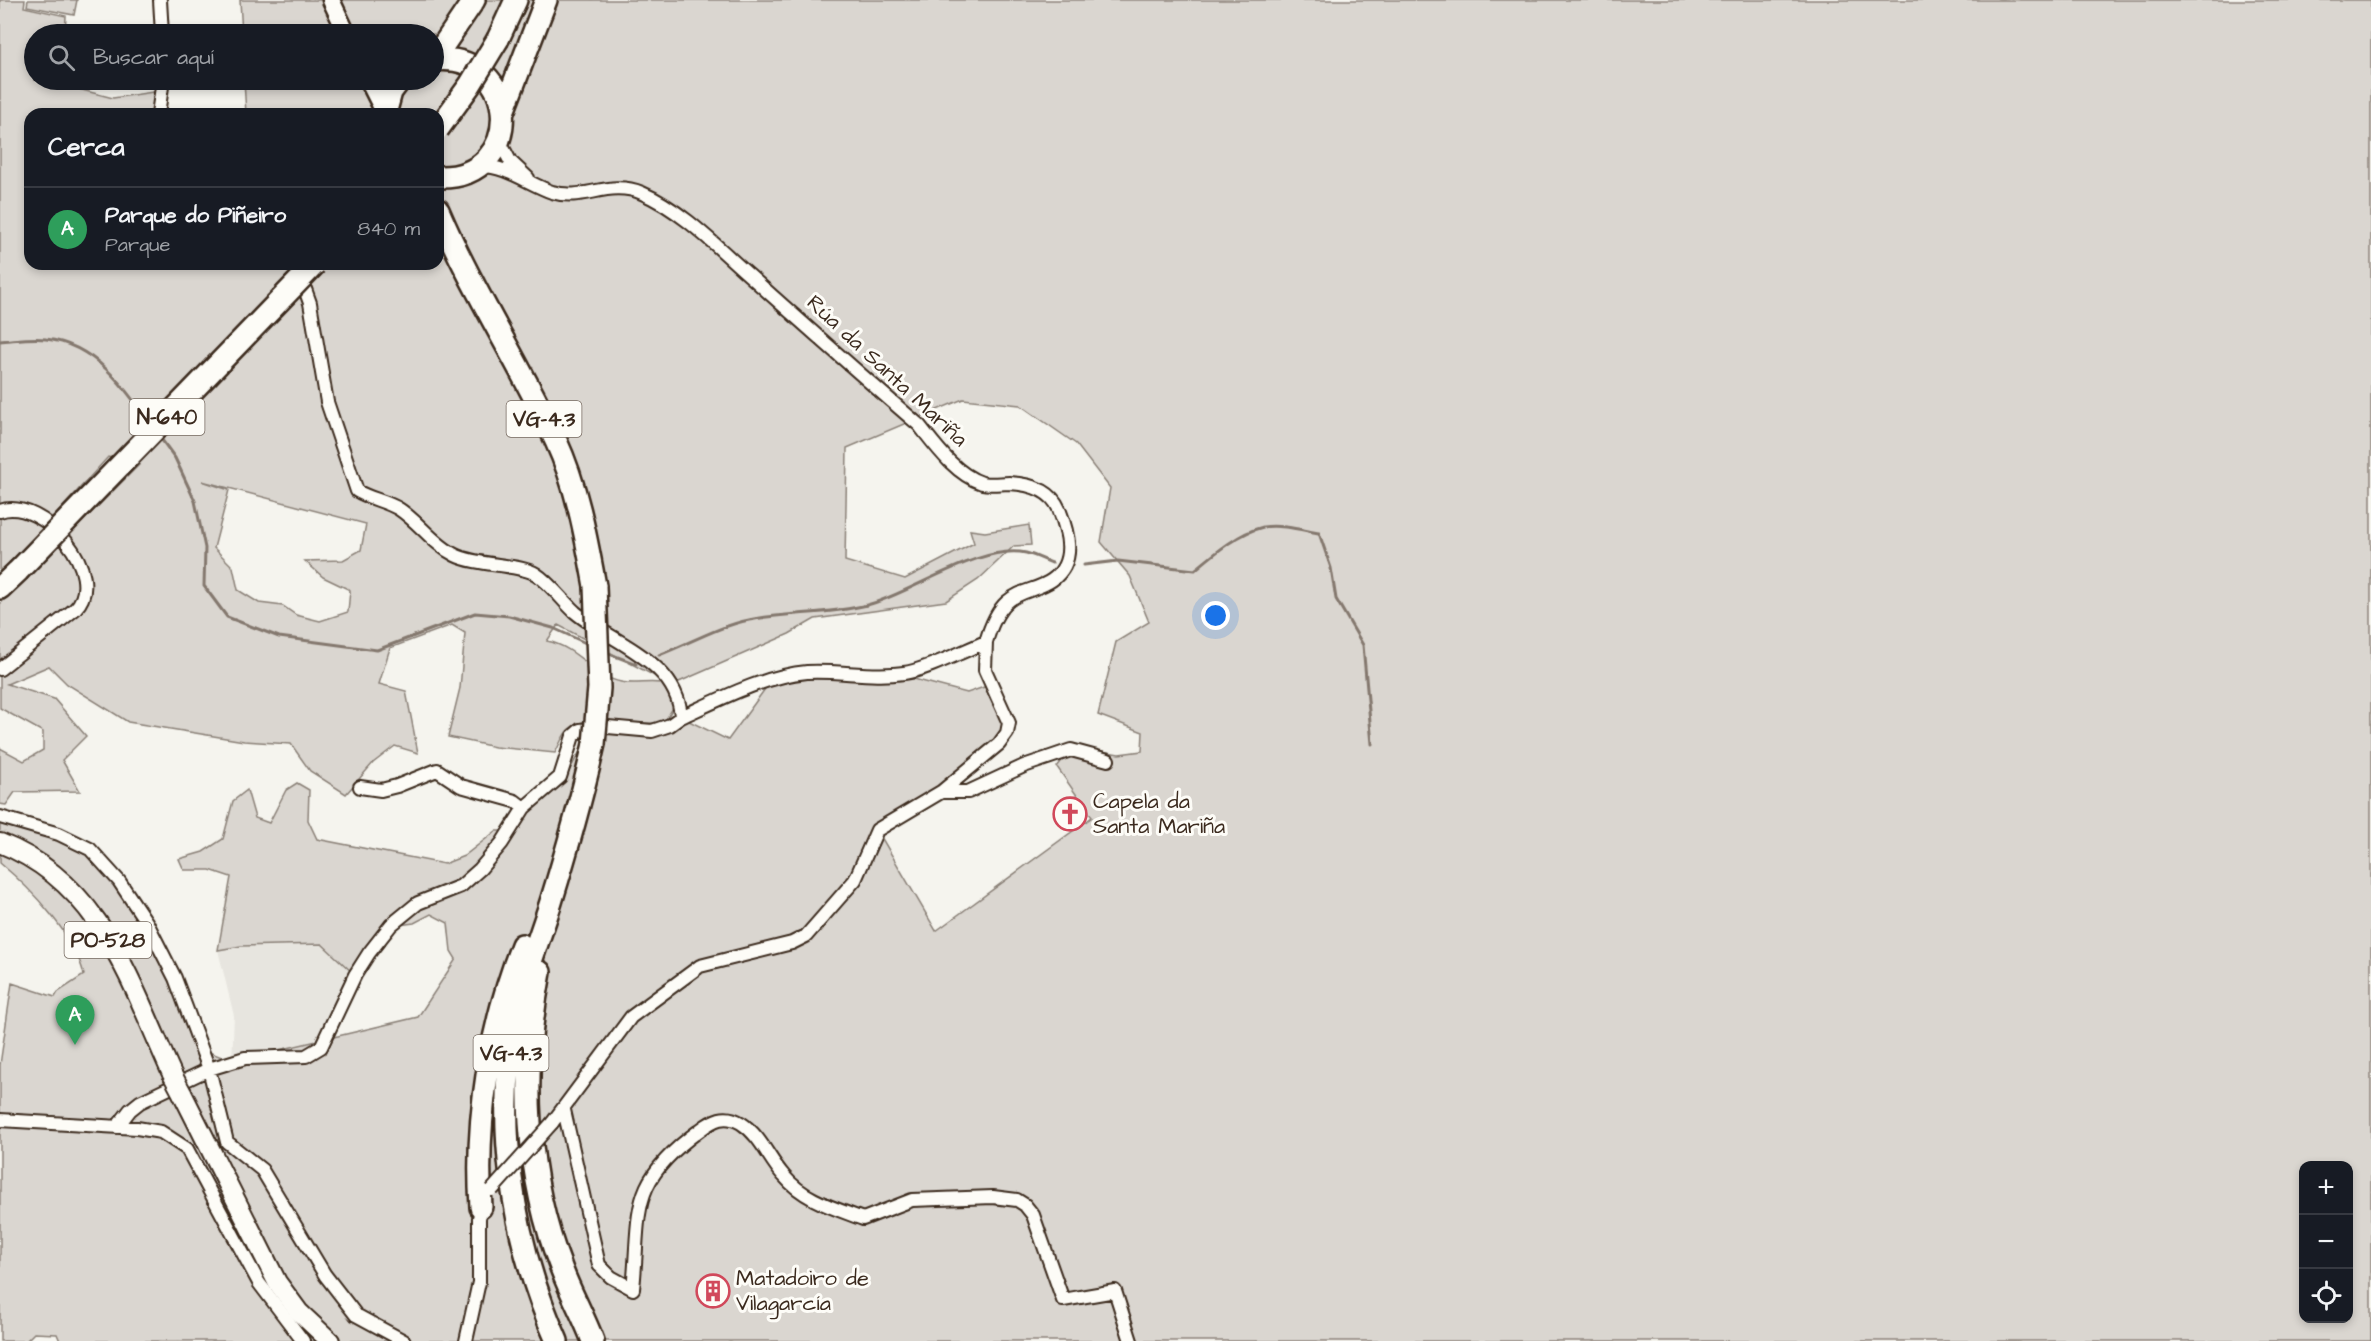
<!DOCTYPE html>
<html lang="es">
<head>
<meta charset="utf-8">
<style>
  :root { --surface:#171b24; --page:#20242c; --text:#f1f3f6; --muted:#9ea1a6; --line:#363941; --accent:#1a73e8 }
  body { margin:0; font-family:"Architects Daughter",sans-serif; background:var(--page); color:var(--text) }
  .controls { position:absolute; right:18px; bottom:18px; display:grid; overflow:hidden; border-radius:12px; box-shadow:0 3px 9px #0003 }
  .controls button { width:54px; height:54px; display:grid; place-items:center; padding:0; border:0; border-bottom:2px solid var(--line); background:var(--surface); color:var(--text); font:30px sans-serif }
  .you { position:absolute; left:1216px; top:616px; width:21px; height:21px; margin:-15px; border:4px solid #fff; border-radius:50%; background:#1a73e8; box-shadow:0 0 0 9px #1a73e833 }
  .badge { display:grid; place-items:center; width:39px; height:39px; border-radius:50%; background:var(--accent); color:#fff; font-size:20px; font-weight:700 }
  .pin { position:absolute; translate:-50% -50px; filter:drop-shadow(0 2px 3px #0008) }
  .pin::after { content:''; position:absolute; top:32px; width:21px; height:18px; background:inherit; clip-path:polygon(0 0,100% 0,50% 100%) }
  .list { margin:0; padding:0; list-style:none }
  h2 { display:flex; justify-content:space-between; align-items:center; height:78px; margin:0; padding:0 24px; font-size:26px }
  h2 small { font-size:20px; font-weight:400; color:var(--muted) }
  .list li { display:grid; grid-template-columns:39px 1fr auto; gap:18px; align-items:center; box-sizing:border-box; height:84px; padding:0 24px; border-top:2px solid var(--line) }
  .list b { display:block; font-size:22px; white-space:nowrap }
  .list p { margin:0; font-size:20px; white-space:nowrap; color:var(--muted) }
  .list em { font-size:20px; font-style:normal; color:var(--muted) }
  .icon { flex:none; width:33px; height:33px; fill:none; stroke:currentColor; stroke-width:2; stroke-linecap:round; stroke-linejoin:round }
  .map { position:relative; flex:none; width:2371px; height:1341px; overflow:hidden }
  .search { position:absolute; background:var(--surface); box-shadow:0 3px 9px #0003; left:24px; top:24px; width:420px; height:66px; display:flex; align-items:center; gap:15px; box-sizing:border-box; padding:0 21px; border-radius:33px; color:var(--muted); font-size:22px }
  .panel { position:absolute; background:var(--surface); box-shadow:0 3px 9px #0003; left:24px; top:108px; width:420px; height:162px; border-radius:18px }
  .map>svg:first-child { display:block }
  .built { fill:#e7e5df }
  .green { fill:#dad6d0; stroke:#8a8077; stroke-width:1.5; fill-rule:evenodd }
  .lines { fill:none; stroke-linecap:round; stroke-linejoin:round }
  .stream { stroke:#84786e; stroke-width:3 }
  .street-tunnel { stroke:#d0ccc4; stroke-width:12; stroke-dasharray:12 6; stroke-linecap:butt }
  .street-casing { stroke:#3b2a1e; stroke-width:16 }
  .secondary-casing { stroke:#3b2a1e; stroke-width:21 }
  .primary-casing { stroke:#3b2a1e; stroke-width:22 }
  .highway-casing { stroke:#3b2a1e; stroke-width:26 }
  .street { stroke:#fdfcf7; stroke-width:12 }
  .secondary { stroke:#fdfcf7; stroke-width:16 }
  .primary { stroke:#fdfcf7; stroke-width:18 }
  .highway { stroke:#fdfcf7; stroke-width:21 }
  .street-bridge-casing { stroke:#3b2a1e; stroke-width:16; stroke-linecap:butt }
  .primary-bridge-casing { stroke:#3b2a1e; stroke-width:22; stroke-linecap:butt }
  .highway-bridge-casing { stroke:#3b2a1e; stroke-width:26; stroke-linecap:butt }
  .street-bridge { stroke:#fdfcf7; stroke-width:12 }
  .primary-bridge { stroke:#fdfcf7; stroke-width:18 }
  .highway-bridge { stroke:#fdfcf7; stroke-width:21 }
  .labels { text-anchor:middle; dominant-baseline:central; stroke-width:6; stroke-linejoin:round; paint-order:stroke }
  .shield { fill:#fdfcf7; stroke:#75695f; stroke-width:1.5 }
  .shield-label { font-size:21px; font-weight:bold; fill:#3b2a1e }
  .street-label { font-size:22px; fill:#3b2a1e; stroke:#fdfcf7 }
  .poi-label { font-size:22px; fill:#3b2a1e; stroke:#fdfcf7; text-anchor:start }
</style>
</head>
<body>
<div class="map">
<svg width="2371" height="1341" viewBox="0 0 2371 1341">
  <rect width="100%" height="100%" fill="#f5f4ee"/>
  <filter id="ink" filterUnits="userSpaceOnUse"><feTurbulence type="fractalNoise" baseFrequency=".0167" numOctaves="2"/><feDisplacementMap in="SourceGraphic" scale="12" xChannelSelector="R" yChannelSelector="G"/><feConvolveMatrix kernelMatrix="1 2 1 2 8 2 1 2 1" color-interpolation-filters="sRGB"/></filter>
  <g filter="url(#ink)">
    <path class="built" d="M 323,944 L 355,975 L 321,1047 L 232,1061 L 234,1016 L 218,950 L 241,946 Z"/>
    <path class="green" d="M 0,0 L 25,0 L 24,7 L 66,16 L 65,34 L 34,34 L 34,80 L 51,80 L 51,82 L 113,98 L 153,92 L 161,95 L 158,114 L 30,114 L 30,264 L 438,264 L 438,114 L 246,114 L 244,80 L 434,80 L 434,34 L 242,34 L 240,0 L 2371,0 L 2371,1341 L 60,1341 L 57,1334 L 34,1333 L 26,1341 L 0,1341 L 0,1065 L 12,983 L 55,997 L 58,992 L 84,975 C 75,935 31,889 0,863 L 0,853 C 81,884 106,953 142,1025 L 166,1035 L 147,992 L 104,922 L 0,837 L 0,818 L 59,834 L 105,860 L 175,978 L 201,1049 L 232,1061 L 418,1017 L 456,959 L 451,951 L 448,923 L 431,914 L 414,923 L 399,925 L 355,975 L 322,944 L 241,946 L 218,950 L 231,877 L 210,870 L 184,870 L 179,859 L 203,852 L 223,839 L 233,801 L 247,790 L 255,818 L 269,823 L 286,790 L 297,783 L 309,790 L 308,820 L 317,839 L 444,864 L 464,856 L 496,831 L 510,831 L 533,803 L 561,786 L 585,742 L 608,727 L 652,731 L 681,717 L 728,740 L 770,682 L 838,672 L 910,678 L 967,693 L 990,685 L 1009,723 L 999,744 L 877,830 L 936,931 L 1092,817 L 1057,767 L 1073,746 L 1119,754 L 1142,751 L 1143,732 L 1098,715 L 1116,642 L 1149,622 L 1130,576 L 1101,542 L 1110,488 L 1076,444 L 1020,405 L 963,399 L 847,448 L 845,561 L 905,579 L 974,543 L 970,530 L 985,532 L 1029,525 L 1031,545 L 1014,546 L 978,580 L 946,601 L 815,619 L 789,634 L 672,685 L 676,703 L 665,721 C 635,730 592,709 569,729 C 563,734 559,746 555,753 L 495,747 L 448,737 L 460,688 L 465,633 L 452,625 L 390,648 L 379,684 L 406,691 L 418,753 L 395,746 L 373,763 L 346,794 L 310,771 L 291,744 L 244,741 L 128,722 L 67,684 L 49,666 L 7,684 L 54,699 L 86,736 L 62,760 L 80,791 L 15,792 L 6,805 L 0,804 L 0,748 L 24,761 L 43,750 L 43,732 L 0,708 L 0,604 L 139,465 L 108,457 L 0,576 ZM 202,481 L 366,524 L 361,550 L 343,560 L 305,561 L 323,577 L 350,590 L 348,612 L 320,621 L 296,615 L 283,606 L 259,603 L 238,590 L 233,567 L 214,548 L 229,490 ZM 558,625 L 668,683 L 668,684 C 652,680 636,685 621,682 C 594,677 578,647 547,641 ZM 2304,1166 L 2348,1166 L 2348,1318 L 2304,1318 Z
      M 28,0 L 77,0 L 74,15 L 27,6 Z"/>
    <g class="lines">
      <path class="stream" d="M 0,341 C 15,340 32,337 46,339 C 94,344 125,387 150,424
        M 159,436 L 175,458 L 195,501 L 205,548 L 204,586 L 227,617 L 279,637 L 377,650 L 475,613 L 509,616 L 553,628 L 590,645
        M 1084,565 L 1118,561 L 1195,570 C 1214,554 1238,533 1263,527 C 1280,524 1302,530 1319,533 L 1331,568 L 1336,599 L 1363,645 L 1372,744
        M 607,653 L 636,664
        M 659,655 C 688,644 719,626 749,620 C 788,612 828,615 867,605 C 911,594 980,543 1026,553 C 1035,555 1044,560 1052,563"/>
      <path class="street-tunnel" d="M 0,832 L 0,831"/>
      <g class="street-casing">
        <path id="street" d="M 160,0 L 162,34
          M 158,114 L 163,80
          M 499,140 L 510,161 L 528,178
          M 480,166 C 505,165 529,184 552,192 C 584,202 608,179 642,193 C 682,210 718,248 750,276 C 806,326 862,376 919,425 C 935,445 955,474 982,483 C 990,485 1001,483 1009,483 C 1029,484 1051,490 1059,509 C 1068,532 1077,562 1052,580 C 1038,590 1020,590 1007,602 C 996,612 990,628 986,642
          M 0,511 C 43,496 109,575 75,609 L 0,669
          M 360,787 L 381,790 L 397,786 L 437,770 L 461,786 L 515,801 L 524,808
          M 941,792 L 968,792 L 1024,766 L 1071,750 L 1108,760
          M 0,817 L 59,834 L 90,849 L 119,881 L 147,923 L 175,978 L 209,1069 L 227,1142 L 262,1170 L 325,1275 L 356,1315 L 404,1341
          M 564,1110 L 599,1265 L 611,1277 L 633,1289 C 641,1210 627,1183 700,1130 C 713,1120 725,1113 741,1123 C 761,1136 768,1158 784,1176 C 804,1200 834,1208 863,1219 L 912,1200 L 993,1197 L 1017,1200 L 1025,1205 L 1033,1215 L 1063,1300 L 1115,1291 L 1131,1341
          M 0,1120 L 137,1128 L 161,1132 L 187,1149 L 259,1283 L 303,1341
          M 552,1123 L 631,1017 L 700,966 L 792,943 L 806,936 L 855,880 L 877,830 L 941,792 L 999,744 L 1007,733 L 1009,723 L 985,670 L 986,642 C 963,651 926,670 904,673 C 872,678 839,670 807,672 C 764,676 720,699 681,717
          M 117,1127 L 130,1110 L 140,1102 L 209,1069 L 245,1058 L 306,1056 L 321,1047 L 355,975 L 369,953 L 391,925 L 418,903 L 461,886 L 480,869 L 502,843 L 524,808 L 560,777 L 573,736 L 580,730 L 608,727 L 652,731 L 670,725 L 681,717 C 678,661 612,643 575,612 C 562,600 550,583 536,574 C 520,564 477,566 455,555 C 433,544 419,522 399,509 C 386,501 370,499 357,491 L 327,402 L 310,303 L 296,264
          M 466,1341 L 479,1282 L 479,1218 L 483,1203"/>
      </g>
      <g class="secondary-casing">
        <path id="secondary" d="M 331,0 L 347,34
          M 368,80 L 385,114"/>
      </g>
      <g class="primary-casing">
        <path id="primary" d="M 0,843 C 102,883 130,982 172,1074
          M 182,1093 L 277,1282 L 299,1312 L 330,1341"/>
      </g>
      <g class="highway-casing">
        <path id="highway" d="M 498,39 L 516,0
          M 434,59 L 474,0
          M 434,60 C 522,50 527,180 438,177
          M 503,112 L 546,0
          M 385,114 L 391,92 L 400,80
          M 438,210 C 472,290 519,362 556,441 C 577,486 586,537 595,586
          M 0,588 L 18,571
          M 540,972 C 521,1071 525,1176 562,1270 C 571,1294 584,1317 593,1341
          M 481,1207 C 475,1119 490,1027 522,945
          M 557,1341 C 511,1238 493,1118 518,1007 C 526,971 540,937 551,902 C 567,850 582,797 594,744"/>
      </g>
      <use href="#street" class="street"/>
      <use href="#secondary" class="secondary"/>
      <use href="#primary" class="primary"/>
      <use href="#highway" class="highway"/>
      <g class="street-bridge-casing">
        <path id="street-bridge" d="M 492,1190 L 552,1123"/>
      </g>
      <g class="primary-bridge-casing">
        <path id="primary-bridge" d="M 172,1074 L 182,1093"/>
      </g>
      <g class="highway-bridge-casing">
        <path id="highway-bridge" d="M 438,129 L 470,85 L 498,39
          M 18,571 L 315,264
          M 594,744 L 599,688 L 595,586"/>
      </g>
      <use href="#street-bridge" class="street-bridge"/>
      <use href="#primary-bridge" class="primary-bridge"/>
      <use href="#highway-bridge" class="highway-bridge"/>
    </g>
  </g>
  <defs>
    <g id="church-ring" transform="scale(1.725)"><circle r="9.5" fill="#fdfcf7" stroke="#d1495b" stroke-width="1.5"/><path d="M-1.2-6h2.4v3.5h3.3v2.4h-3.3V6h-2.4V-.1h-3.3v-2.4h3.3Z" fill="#d1495b"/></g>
    <g id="building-ring" transform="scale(1.725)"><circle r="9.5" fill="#fdfcf7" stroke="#d1495b" stroke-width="1.5"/><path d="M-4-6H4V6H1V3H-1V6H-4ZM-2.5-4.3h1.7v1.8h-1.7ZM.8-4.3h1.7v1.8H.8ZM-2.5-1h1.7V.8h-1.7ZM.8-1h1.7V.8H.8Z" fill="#d1495b"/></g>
  </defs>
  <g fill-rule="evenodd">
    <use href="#church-ring" x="1070" y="814"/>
    <use href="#building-ring" x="713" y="1291"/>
  </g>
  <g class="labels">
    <g class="shield">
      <rect x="129.5" y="399" width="75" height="36" rx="4.5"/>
      <rect x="506.5" y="401" width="75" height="36" rx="4.5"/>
      <rect x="64.5" y="922" width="87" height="36" rx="4.5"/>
      <rect x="473.5" y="1035" width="75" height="36" rx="4.5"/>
    </g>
    <g class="shield-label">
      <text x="167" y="417">N-640</text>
      <text x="544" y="419">VG-4.3</text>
      <text x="108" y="940">PO-528</text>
      <text x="511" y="1053">VG-4.3</text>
    </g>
    <g class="street-label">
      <text transform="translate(887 371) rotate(43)">Rúa da Santa Mariña</text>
    </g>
    <g class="poi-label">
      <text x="1093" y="801">Capela da<tspan x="1093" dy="25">Santa Mariña</tspan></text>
      <text x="736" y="1278">Matadoiro de<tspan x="736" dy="25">Vilagarcía</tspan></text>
    </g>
  </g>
</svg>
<div class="controls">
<button>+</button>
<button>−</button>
<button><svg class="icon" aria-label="locate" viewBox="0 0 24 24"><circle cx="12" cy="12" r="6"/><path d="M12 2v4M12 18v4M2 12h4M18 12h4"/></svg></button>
</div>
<div class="you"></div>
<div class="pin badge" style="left:75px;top:1045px;background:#2e9e5b">A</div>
<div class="search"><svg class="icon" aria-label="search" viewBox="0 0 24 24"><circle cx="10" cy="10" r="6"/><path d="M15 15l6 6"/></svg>Buscar aquí</div>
<section class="panel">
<h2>Cerca<small></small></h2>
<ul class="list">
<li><span class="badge" style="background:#2e9e5b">A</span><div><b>Parque do Piñeiro</b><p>Parque</p></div><em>840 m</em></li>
</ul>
</section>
</div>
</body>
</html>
